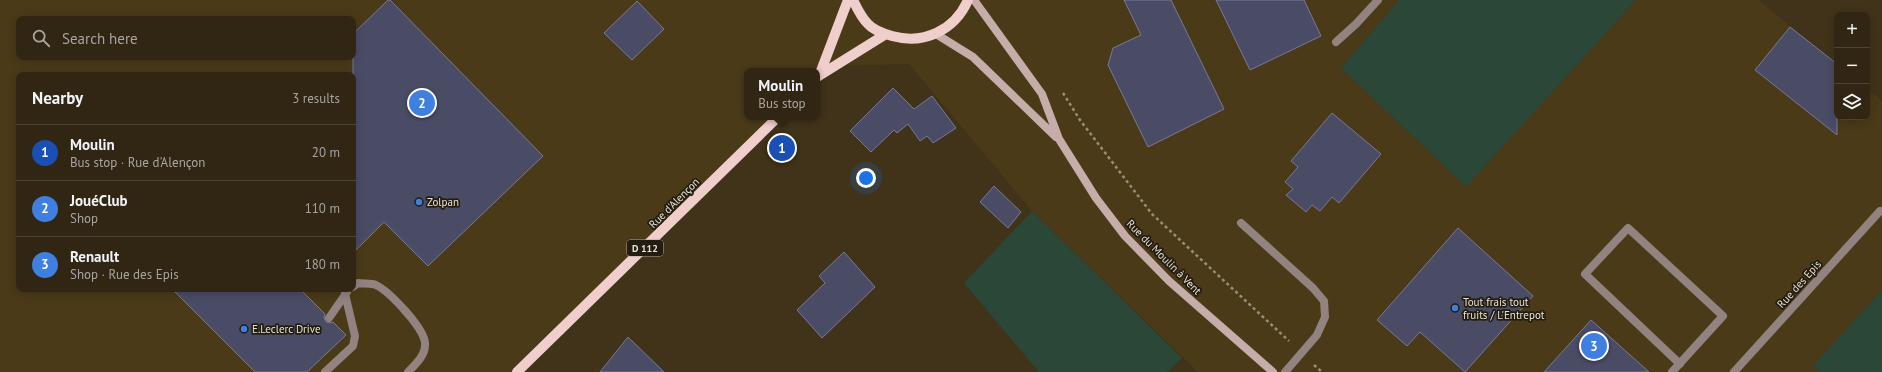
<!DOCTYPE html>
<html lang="en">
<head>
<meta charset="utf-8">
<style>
  :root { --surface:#302613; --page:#382e1c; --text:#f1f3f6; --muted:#a8a5a0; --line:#4b4333; --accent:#f19ab3 }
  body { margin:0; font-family:"PT Sans",sans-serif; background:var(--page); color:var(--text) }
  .controls { position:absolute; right:12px; top:12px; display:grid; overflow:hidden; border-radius:8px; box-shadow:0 2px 10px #0003 }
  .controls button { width:36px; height:36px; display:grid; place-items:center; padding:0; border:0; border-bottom:1px solid var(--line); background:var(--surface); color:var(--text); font:20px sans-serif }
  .you { position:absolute; left:866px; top:178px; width:14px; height:14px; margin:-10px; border:3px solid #fff; border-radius:50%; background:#1a73e8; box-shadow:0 0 0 6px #1a73e833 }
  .badge { display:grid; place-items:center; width:26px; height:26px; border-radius:50%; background:var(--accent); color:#fff; font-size:13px; font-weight:700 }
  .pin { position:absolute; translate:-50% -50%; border:2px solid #fff; box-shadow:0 1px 4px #0006 }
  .popup { position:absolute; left:744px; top:68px; width:76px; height:52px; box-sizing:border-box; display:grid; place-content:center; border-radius:8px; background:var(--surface); filter:drop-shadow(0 1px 3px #0005); font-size:13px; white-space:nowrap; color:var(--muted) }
  .popup b { font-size:15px; color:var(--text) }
  .popup::after { content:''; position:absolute; left:50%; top:100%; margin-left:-8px; border:8px solid transparent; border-top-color:var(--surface) }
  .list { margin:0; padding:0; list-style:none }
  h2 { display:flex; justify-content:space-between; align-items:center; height:52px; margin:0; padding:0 16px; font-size:17px }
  h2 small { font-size:13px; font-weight:400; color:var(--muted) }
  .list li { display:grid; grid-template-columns:26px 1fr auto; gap:12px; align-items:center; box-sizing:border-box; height:56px; padding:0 16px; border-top:1px solid var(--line) }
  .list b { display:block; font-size:15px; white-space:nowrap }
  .list p { margin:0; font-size:13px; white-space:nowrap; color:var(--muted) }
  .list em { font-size:13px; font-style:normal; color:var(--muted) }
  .icon { flex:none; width:22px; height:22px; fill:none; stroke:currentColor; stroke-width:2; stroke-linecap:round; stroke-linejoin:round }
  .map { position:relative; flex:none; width:1882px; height:372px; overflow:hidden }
  .search { position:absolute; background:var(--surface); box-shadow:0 2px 10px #0003; left:16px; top:16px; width:340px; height:44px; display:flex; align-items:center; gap:10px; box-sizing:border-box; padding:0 14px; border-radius:8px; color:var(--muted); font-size:15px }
  .panel { position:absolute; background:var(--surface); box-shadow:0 2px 10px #0003; left:16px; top:72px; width:340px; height:220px; border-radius:8px }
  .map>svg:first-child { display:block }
  .built { fill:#4a3a18; fill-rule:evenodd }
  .green { fill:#2b4737 }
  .building { fill:#4a4c66; stroke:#777a97 }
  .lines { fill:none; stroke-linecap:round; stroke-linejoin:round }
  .path { stroke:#988e7a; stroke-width:2.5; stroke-dasharray:3 3; stroke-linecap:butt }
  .lane { stroke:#928280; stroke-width:8 }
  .street { stroke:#928280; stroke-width:8 }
  .secondary { stroke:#c6adaa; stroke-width:8 }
  .primary { stroke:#efcecb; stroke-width:10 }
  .shop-dot { fill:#3f7fe0; stroke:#221c11; stroke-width:1.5 }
  .labels { text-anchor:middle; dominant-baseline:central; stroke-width:3.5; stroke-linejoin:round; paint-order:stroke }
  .shield { fill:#221c11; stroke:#ada798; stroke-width:1 }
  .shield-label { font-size:10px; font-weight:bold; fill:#e9e2d2 }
  .poi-label { font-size:11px; fill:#e9e2d2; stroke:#221c11; text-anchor:start }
  .street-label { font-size:11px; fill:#e9e2d2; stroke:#221c11 }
</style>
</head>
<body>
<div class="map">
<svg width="1882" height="372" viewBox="0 0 1882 372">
  <rect width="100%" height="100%" fill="#403319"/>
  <path class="built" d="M 0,0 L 1399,0 L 1341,68 L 1466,186 L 1636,0 L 1758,0 L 1837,64 L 1837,117 L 1867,117 L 1867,88 L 1882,101 L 1882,290 L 1814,366 L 1820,372 L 1198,372 L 1032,211 L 909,64 L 829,66 L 817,71 L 747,71 L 747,117 L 778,117 L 519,372 L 0,372 ZM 19,19 L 353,19 L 353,57 L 19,57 ZM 19,75 L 353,75 L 353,289 L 19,289 Z"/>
  <path class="green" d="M 1399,0 L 1636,0 L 1466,187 L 1341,68 Z
    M 1032,211 L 1182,358 L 1167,372 L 1039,372 L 964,283 Z
    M 1882,290 L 1882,372 L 1820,372 L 1813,366 Z"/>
  <path class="building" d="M 388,0 L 390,0 L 543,156 L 428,266 L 384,222 L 353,253 L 353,34 Z
    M 1124,0 L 1171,0 L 1224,109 L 1148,147 L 1108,65 L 1113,48 L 1141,35 Z
    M 1216,0 L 1304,0 L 1321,36 L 1250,70 Z
    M 637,1 L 664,29 L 632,60 L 604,33 Z
    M 1790,27 L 1837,64 L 1837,135 L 1755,70 Z
    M 893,88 L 914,109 L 932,96 L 956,128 L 933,143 L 927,136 L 920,141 L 908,124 L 897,133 L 894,130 L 871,152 L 850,131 Z
    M 1332,113 L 1381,154 L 1339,203 L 1332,197 L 1320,211 L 1312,205 L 1306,212 L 1286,195 L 1293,189 L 1285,182 L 1298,167 L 1291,161 Z
    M 994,186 L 1021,212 L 1008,228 L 980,202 Z
    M 1458,228 L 1533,296 L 1465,372 L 1420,332 L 1407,346 L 1377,320 Z
    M 844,252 L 875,287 L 822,338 L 797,310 L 825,283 L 819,276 Z
    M 172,289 L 300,289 L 325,314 L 324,318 L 326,322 L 329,323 L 333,322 L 346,335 L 307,372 L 255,372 Z
    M 1591,320 L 1649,372 L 1544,372 Z
    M 628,337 L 664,372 L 600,372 Z"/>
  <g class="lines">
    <path class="path" d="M 1063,93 L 1080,120 L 1152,214 L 1289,341
      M 1314,365 L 1322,372"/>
    <path class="lane" d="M 1336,42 L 1356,24 L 1378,0
      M 1241,223 L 1313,288 L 1324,301 L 1325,317 L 1317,335 L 1285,372
      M 353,287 L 358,283 C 363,284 371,283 376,285 C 390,292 424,328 425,343 C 426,355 416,364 408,372
      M 329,318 L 347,292
      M 325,372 L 353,346 L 355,336 L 345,294
      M 1672,372 L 1723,316 L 1628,228 L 1585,274 L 1680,364"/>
    <path class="street" d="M 1734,372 L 1880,211"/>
    <path class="secondary" d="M 974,0 L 1042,94 L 1059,139 L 1096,198 L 1125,236 L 1169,281 L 1273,372
      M 936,34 L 973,57 L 1056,137"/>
    <path class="primary" d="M 853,0 C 857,8 861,17 868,24 C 873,30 885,34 892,36 C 924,45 955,30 968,0
      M 819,76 L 848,0
      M 817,77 L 886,34
      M 517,372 L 778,117"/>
  </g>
  <g class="shop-dot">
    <circle cx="419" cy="202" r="4"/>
    <circle cx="1455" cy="308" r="4"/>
    <circle cx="244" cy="329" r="4"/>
  </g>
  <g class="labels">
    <rect class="shield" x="627" y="240" width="36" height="16" rx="3"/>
    <g class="shield-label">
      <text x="645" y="248">D 112</text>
    </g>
    <g class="poi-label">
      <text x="427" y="202">Zolpan</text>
      <text x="1463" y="302">Tout frais tout<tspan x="1463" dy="13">fruits / L'Entrepot</tspan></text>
      <text x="252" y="329">E.Leclerc Drive</text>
    </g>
    <g class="street-label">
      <text transform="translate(674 203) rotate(-45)">Rue d'Alençon</text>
      <text transform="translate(1164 257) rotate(45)">Rue du Moulin à Vent</text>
      <text transform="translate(1799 284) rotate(-48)">Rue des Epis</text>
    </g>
  </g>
</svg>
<div class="controls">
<button>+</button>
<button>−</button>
<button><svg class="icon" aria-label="layers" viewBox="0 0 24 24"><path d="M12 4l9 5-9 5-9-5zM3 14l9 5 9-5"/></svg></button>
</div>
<div class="you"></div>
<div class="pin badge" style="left:782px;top:148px;background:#1a4fb4">1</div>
<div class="popup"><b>Moulin</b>Bus stop</div>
<div class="pin badge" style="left:422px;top:103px;background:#3f7fe0">2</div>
<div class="pin badge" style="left:1594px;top:346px;background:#3f7fe0">3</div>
<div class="search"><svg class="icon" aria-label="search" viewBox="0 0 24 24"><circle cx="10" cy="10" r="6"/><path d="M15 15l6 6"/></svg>Search here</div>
<section class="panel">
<h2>Nearby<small>3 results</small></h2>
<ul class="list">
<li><span class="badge" style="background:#1a4fb4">1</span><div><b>Moulin</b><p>Bus stop · Rue d'Alençon</p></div><em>20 m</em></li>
<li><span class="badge" style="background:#3f7fe0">2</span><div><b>JouéClub</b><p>Shop</p></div><em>110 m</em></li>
<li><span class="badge" style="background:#3f7fe0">3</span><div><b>Renault</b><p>Shop · Rue des Epis</p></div><em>180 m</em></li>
</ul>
</section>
</div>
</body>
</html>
